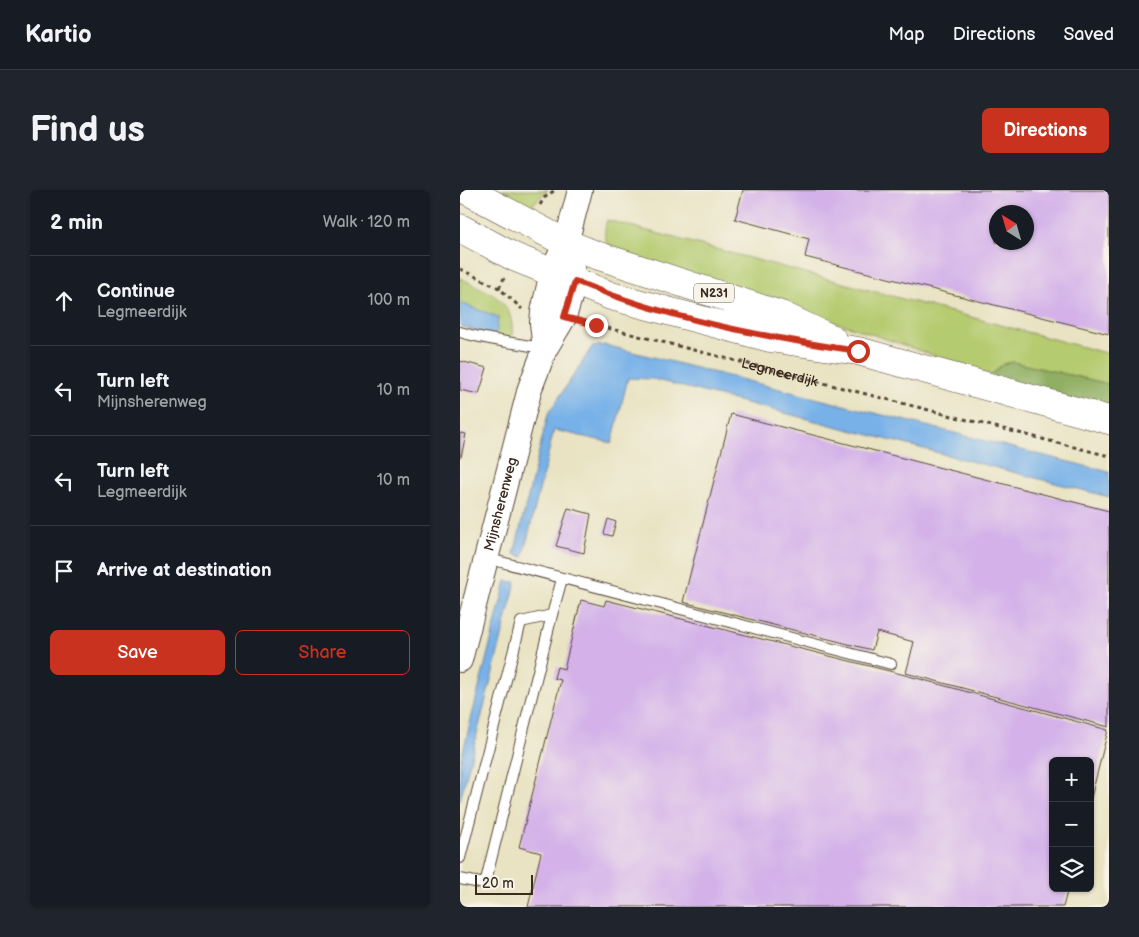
<!DOCTYPE html>
<html lang="en">
<head>
<meta charset="utf-8">
<style>
  :root { --surface:#171b24; --page:#20242c; --text:#f1f3f6; --muted:#9ea1a6; --line:#363941; --accent:#c8321e }
  body { margin:0; font-family:"Balsamiq Sans",sans-serif; background:var(--page); color:var(--text) }
  .controls { position:absolute; right:15px; bottom:15px; display:grid; overflow:hidden; border-radius:8px; box-shadow:0 1px 4px #0004 }
  .controls button { width:45px; height:45px; display:grid; place-items:center; padding:0; border:0; border-bottom:1px solid var(--line); background:var(--surface); color:var(--text); font:25px sans-serif }
  .compass { position:absolute; left:529px; top:15px; width:45px; height:45px; border-radius:50%; background:var(--surface); box-shadow:0 1px 4px #0004; rotate:323deg }
  .scale { position:absolute; left:15px; bottom:12px; width:58px; box-sizing:border-box; padding-left:5px; border:2px solid #3b2a1e; border-top:0; font-size:14px; line-height:18px; white-space:nowrap; color:#3b2a1e; -webkit-text-stroke:4px #f7f3e8; paint-order:stroke }
  .stop { position:absolute; width:15px; height:15px; margin:-11px; border:4px solid #c8321e; border-radius:50%; background:#fff }
  .stop.end { background:#c8321e; border-color:#fff; box-shadow:0 1px 5px #0008 }
  .list { margin:0; padding:0; list-style:none }
  h2 { display:flex; justify-content:space-between; align-items:center; height:65px; margin:0; padding:0 20px; font-size:21px }
  h2 small { font-size:16px; font-weight:400; color:var(--muted) }
  .list li { display:grid; grid-template-columns:32px 1fr auto; gap:15px; align-items:center; box-sizing:border-box; height:90px; padding:0 20px; border-top:1px solid var(--line) }
  .list b { display:block; font-size:19px; white-space:nowrap }
  .list p { margin:0; font-size:16px; white-space:nowrap; color:var(--muted) }
  .list em { font-size:16px; font-style:normal; color:var(--muted) }
  .actions { display:flex; gap:10px; padding:15px 20px }
  .actions a { flex:1; padding:11px 0; border:1px solid var(--accent); border-radius:8px; text-align:center; font-size:18px; color:var(--accent) }
  .actions .main { background:var(--accent); color:#fff }
  .icon { flex:none; width:28px; height:28px; fill:none; stroke:currentColor; stroke-width:2; stroke-linecap:round; stroke-linejoin:round }
  .map { position:relative; flex:none; width:649px; height:717px; overflow:hidden; border-radius:8px }
  header { display:flex; align-items:center; gap:30px; box-sizing:border-box; height:70px; padding:0 25px; background:var(--surface); border-bottom:1px solid var(--line) }
  header strong { font-size:24px }
  nav { display:flex; gap:28px; margin-inline-start:auto; font-size:18px }
  .intro { display:flex; align-items:center; justify-content:space-between; box-sizing:border-box; height:120px; padding:0 30px }
  h1 { margin:0; font-size:35px }
  .button { padding:12px 22px; border-radius:8px; background:var(--accent); color:#fff; font-size:18px; font-weight:700 }
  main { display:flex; gap:30px; padding:0 30px }
  aside { flex:1; background:var(--surface); border-radius:8px; box-shadow:0 1px 4px #0004 }
  .map>svg:first-child { display:block }
  .green { fill:#b5cb6f; stroke:#787a46 }
  .forest { fill:#90af62; stroke:#666c40 }
  .water { fill:#77b1e8; stroke:#596e83 }
  .building { fill:#d4b2e9; fill-rule:evenodd }
  .lines { fill:none; stroke-linecap:round; stroke-linejoin:round }
  .service-casing { stroke:#554637; stroke-width:12 }
  .tertiary-casing { stroke:#554637; stroke-width:26 }
  .primary-casing { stroke:#554637; stroke-width:29 }
  .path { stroke:#554637; stroke-width:3; stroke-dasharray:4 4; stroke-linecap:butt }
  .service { stroke:#fff; stroke-width:10 }
  .tertiary { stroke:#fff; stroke-width:24 }
  .primary { stroke:#fff; stroke-width:28 }
  .route { stroke:#c8321e; stroke-width:6 }
  .labels { text-anchor:middle; dominant-baseline:central; stroke-width:4; stroke-linejoin:round; paint-order:stroke }
  .shield { fill:#f7f3e8; stroke:#73665b; stroke-width:1 }
  .shield-label { font-size:12px; font-weight:bold; fill:#3b2a1e }
  .street-label { font-size:14px; fill:#3b2a1e; stroke:#f7f3e8 }
</style>
</head>
<body>
<header>
<strong>Kartio</strong>
<nav><a>Map</a><a>Directions</a><a>Saved</a></nav>
</header>
<div class="intro"><h1>Find us</h1><a class="button">Directions</a></div>
<main>
<aside>
<h2>2 min<small>Walk · 120 m</small></h2>
<ul class="list">
<li><svg class="icon" aria-label="ahead" viewBox="0 0 24 24"><path d="M12 20V5M6 11l6-6 6 6"/></svg><div><b>Continue</b><p>Legmeerdijk</p></div><em>100 m</em></li>
<li><svg class="icon" aria-label="left" viewBox="0 0 24 24"><path d="M17 20v-9H6M10 6l-5 5 5 5"/></svg><div><b>Turn left</b><p>Mijnsherenweg</p></div><em>10 m</em></li>
<li><svg class="icon" aria-label="left" viewBox="0 0 24 24"><path d="M17 20v-9H6M10 6l-5 5 5 5"/></svg><div><b>Turn left</b><p>Legmeerdijk</p></div><em>10 m</em></li>
<li><svg class="icon" aria-label="arrive" viewBox="0 0 24 24"><path d="M6 21V4h12l-3 4 3 4H6"/></svg><div><b>Arrive at destination</b></div></li>
</ul>
<div class="actions"><a class="main">Save</a><a>Share</a></div>
</aside>
<div class="map">
<svg width="649" height="717" viewBox="0 0 649 717">
  <rect width="100%" height="100%" fill="#f7f3e8"/>
  <filter id="ink" filterUnits="userSpaceOnUse"><feTurbulence type="fractalNoise" baseFrequency=".02" numOctaves="2"/><feDisplacementMap in="SourceGraphic" scale="10" xChannelSelector="R" yChannelSelector="G"/><feConvolveMatrix kernelMatrix="1 2 1 2 8 2 1 2 1" color-interpolation-filters="sRGB"/></filter>
  <filter id="wash" filterUnits="userSpaceOnUse"><feTurbulence type="fractalNoise" baseFrequency=".0096" numOctaves="4" result="noise"/><feDisplacementMap in="SourceGraphic" scale="20" xChannelSelector="R" yChannelSelector="G"/><feGaussianBlur stdDeviation="1.12" result="paint"/><feColorMatrix in="noise" values="0 0 0 0 0 0 0 0 0 0 0 0 0 0 0 0 0 1.4 0 .05"/><feComposite in="paint" operator="in"/></filter>
  <g filter="url(#wash)">
    <rect width="100%" height="100%" fill="#e9e3c3"/>
    <path class="green" d="M 17,0 L 88,0 L 70,17 L 58,21 Z
      M 147,30 L 649,164 L 649,194 L 553,172 L 543,174 L 531,185 L 394,138 L 158,67 C 146,54 142,48 147,30 Z
      M 0,88 C 31,103 56,110 52,150 L 36,146 L 38,127 L 0,113 Z"/>
    <path class="forest" d="M 553,172 L 649,194 L 649,223 L 531,185 L 543,174 Z"/>
    <path class="water" d="M 0,113 L 38,127 L 36,146 L 0,136 Z
      M 145,155 L 649,282 L 649,307 L 193,189 L 168,188 L 152,253 L 94,240 L 63,367 L 54,364 L 88,224 L 132,157 Z
      M 46,391 L 56,392 L 0,611 L 0,573 Z"/>
    <g id="blocks">
      <path class="building" d="M 283,0 L 649,0 L 649,144 L 345,67 L 349,49 L 275,29 ZM 536,22 L 566,22 L 566,52 L 536,52 Z
        M 0,171 L 27,178 L 19,204 L 0,200 Z
        M 271,224 L 649,321 L 649,537 L 446,483 L 454,452 L 417,442 L 412,460 L 223,412 Z
        M 0,243 L 6,244 L 1,267 L 0,267 Z
        M 108,318 L 131,324 L 124,363 L 96,356 Z
        M 148,329 L 156,332 L 152,346 L 144,344 Z
        M 121,410 L 144,416 L 146,410 L 445,485 L 648,540 L 631,608 L 630,571 L 593,571 L 593,698 L 608,698 L 603,717 L 68,717 L 81,663 L 59,657 L 101,490 L 94,488 L 97,477 L 104,479 Z"/>
    </g>
  </g>
  <g filter="url(#ink)">
    <use href="#blocks" fill-opacity="0" stroke="#554637" stroke-width="1"/>
    <g class="lines">
      <g class="service-casing">
        <path id="service" d="M 0,142 C 29,151 55,152 85,159
          M 26,368 L 431,474
          M 0,668 L 61,432 L 92,425 L 102,389
          M 0,689 L 25,694 L 92,425"/>
      </g>
      <g class="tertiary-casing">
        <g id="tertiary">
          <path d="M 85,159 L 82,133 L 83,122 L 92,82 L 106,53 L 120,0"/>
          <path id="s2" d="M 0,470 L 70,198 L 85,159 L 104,127 L 115,91 L 106,53"/>
        </g>
      </g>
      <g class="primary-casing">
        <path id="primary" d="M 6,0 L 106,53 L 133,64 L 321,125 L 372,149
          M 0,38 L 54,67 L 151,106 L 310,148 L 398,161 L 649,230"/>
      </g>
      <g class="path">
        <path d="M 80,15 L 84,8 L 95,0"/>
        <path d="M 0,79 L 39,98 L 62,119"/>
        <path d="M 39,98 L 44,88"/>
        <path id="s1" d="M 124,132 L 649,266"/>
      </g>
      <use href="#service" class="service"/>
      <use href="#tertiary" class="tertiary"/>
      <use href="#primary" class="primary"/>
    </g>
  </g>
  <g class="lines" filter="url(#ink)">
    <path class="route" d="M 136,135 L 104,127 L 115,91 C 205,128 302,147 398,161"/>
  </g>
  <g class="labels">
    <rect class="shield" x="234" y="93.5" width="40" height="19" rx="4"/>
    <g class="shield-label">
      <text x="254" y="103">N231</text>
    </g>
    <g class="street-label">
      <text stroke="none"><textPath href="#s1" startOffset="202">Legmeerdijk</textPath></text>
      <text stroke="none"><textPath href="#s2" startOffset="161">Mijnsherenweg</textPath></text>
    </g>
  </g>
</svg>
<div class="controls">
<button>+</button>
<button>−</button>
<button><svg class="icon" aria-label="layers" viewBox="0 0 24 24"><path d="M12 4l9 5-9 5-9-5zM3 14l9 5 9-5"/></svg></button>
</div>
<svg class="compass" viewBox="-18 -18 36 36"><path d="M0-13l5 13h-10z" fill="#e53935"/><path d="M0 13l5-13h-10z" fill="#9ea1a6"/></svg>
<div class="scale">20 m</div>
<div class="stop" style="left:398px;top:161px"></div>
<div class="stop end" style="left:136px;top:135px"></div>
</div>
</main>
</body>
</html>
